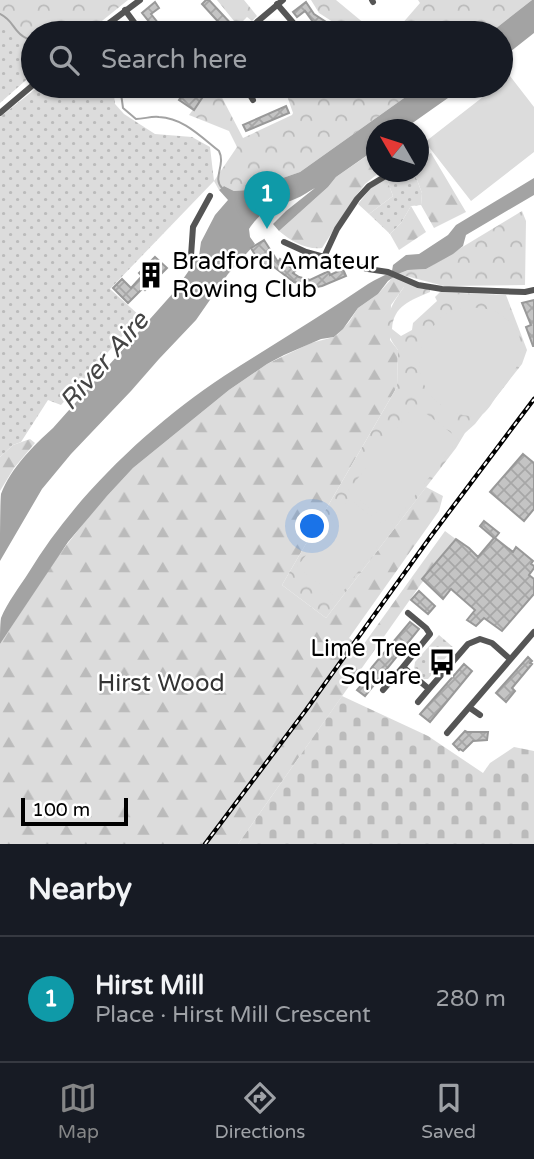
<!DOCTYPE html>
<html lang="en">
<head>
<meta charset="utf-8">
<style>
  :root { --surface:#171b24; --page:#242831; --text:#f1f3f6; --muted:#9ea1a6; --line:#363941; --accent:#858687 }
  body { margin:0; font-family:"Varela Round",sans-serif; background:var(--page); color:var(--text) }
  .compass { position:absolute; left:366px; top:119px; width:63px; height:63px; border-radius:50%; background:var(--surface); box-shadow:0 2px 5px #0004; rotate:309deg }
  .scale { position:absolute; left:21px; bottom:18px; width:107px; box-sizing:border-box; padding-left:7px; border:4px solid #000; border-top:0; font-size:19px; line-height:24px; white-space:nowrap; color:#000; -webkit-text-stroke:5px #fff; paint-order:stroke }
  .you { position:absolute; left:313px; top:527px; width:24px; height:24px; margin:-18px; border:5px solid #fff; border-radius:50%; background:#1a73e8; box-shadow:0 0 0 10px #1a73e833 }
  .badge { display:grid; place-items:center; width:46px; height:46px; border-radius:50%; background:var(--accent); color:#fff; font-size:23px; font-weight:700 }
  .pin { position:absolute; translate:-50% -58px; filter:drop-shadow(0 2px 4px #0008) }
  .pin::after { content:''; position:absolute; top:37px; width:24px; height:21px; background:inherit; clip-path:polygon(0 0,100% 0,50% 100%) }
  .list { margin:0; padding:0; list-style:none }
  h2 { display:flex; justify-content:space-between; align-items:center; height:91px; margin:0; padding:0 28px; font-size:30px }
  h2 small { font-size:23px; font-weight:400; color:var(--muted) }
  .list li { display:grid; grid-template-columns:46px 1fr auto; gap:21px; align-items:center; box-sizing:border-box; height:126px; padding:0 28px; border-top:2px solid var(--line) }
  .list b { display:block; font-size:26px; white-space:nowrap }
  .list p { margin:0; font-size:23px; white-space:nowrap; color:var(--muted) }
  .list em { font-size:23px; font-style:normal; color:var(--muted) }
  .icon { flex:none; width:38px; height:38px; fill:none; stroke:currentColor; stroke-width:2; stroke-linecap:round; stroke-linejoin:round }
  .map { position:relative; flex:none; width:534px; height:844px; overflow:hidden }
  .search { position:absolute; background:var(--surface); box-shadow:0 2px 5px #0004; left:21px; right:21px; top:21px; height:77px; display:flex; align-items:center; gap:18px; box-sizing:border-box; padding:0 24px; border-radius:38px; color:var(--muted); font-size:26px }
  .sheet { height:217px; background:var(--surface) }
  nav { display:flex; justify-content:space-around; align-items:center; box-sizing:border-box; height:98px; border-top:2px solid var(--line); background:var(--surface); font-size:19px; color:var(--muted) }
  nav a { display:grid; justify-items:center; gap:4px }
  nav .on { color:var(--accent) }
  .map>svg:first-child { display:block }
  .grass { fill:url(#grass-dots) }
  .forest { fill:url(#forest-firs) }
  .cemetery { fill:url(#cemetery-stones) }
  .park { fill:url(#park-crowns) }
  .pitch { fill:#dcdcdc }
  .water { fill:#a3a3a3 }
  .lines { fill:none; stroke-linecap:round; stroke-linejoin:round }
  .stream { stroke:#a3a3a3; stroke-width:2 }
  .building { fill:url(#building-cross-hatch); stroke:#999; stroke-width:2 }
  .street { stroke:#555; stroke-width:6 }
  .rail-casing { stroke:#000; stroke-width:4.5 }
  .rail { stroke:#fff; stroke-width:2; stroke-dasharray:5; stroke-linecap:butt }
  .labels { text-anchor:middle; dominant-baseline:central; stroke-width:5; stroke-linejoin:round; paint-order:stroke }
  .poi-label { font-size:24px; fill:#000; stroke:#fff; text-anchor:start }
  .park-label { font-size:24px; fill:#333; stroke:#fff }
  .water-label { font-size:26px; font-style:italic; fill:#444; stroke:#fff }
</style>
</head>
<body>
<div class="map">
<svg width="534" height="844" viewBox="0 0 534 844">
  <defs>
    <pattern id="grass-dots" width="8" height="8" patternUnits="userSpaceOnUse" patternTransform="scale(1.75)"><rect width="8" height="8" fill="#dcdcdc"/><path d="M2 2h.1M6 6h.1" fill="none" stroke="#bbb" stroke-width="1.8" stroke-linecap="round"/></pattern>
    <pattern id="forest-firs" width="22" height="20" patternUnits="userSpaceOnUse" patternTransform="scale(1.75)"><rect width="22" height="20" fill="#dcdcdc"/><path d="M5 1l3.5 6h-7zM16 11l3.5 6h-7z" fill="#bbb"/></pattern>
    <pattern id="cemetery-stones" width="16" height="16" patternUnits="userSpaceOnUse" patternTransform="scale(1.75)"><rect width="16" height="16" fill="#dcdcdc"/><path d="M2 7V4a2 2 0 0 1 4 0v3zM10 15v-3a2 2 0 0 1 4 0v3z" fill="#bbb"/></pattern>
    <pattern id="park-crowns" width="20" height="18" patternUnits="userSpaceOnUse" patternTransform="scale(1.75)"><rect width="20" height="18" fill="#dcdcdc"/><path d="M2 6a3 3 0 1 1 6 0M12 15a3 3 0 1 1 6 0" fill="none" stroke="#bbb"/></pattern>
    <pattern id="building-cross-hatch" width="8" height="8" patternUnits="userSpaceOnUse" patternTransform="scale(1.75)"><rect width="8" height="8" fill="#c4c4c4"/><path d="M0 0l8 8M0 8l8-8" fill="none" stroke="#a7a7a7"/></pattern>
  </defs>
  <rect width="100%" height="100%" fill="#fff"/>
  <path class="grass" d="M 0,17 L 33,41 L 33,74 L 0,103 Z
    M 39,86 L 113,86 L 115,104 L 124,114 L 155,134 L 192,137 L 210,147 L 214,181 L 110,289 L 140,316 L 61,405 L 48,400 L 21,442 L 13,445 L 0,457 L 0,117 Z
    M 380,172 L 414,172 L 422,193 L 421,205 L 411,206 L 401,223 L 390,234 L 369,214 L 393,196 L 386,177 Z
    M 439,635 L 454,648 L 428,679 L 424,679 L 414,669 L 415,662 Z"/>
  <path class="forest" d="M 431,153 L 466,212 L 434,228 L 421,205 L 422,193 L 414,172 L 419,172 L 419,159 Z
    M 368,155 L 376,166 L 377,172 L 380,172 L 365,184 L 355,197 L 322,248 C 306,250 291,241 279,231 L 328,187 L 336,177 Z
    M 386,177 L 393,196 L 369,214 L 358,204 L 371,188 Z
    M 411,206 L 426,232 L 399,250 L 390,234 L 401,223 Z
    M 393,277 L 404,281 L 404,287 L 391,305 L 390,340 L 398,350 L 397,387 L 282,585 L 326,618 L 426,487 L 443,496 L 439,511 L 349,638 L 361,648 L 445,531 L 457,540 L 421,584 L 238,844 L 0,844 L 0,644 L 58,556 L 93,511 L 133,468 L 229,390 L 267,364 L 311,343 L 334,337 L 338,334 L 349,322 L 358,308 L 378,294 Z
    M 30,439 L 35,443 L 14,468 L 0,491 L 0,457 L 13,445 Z"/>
  <path class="cemetery" d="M 342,696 L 428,736 L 483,773 L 490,763 L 514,747 L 534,751 L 534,844 L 238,844 Z"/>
  <path class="park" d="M 0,0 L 128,0 L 87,33 L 73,33 L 69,29 L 58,27 L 48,33 L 33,33 L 33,43 L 22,41 L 0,19 Z
    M 217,0 L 244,0 L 257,16 L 252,21 L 247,17 L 238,26 Z
    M 311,0 L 336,0 L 371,29 L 380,33 L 350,33 L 319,13 Z
    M 418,0 L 532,0 L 490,33 L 394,33 L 420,3 Z
    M 202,86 L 216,86 L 243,138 L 292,115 L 293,113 L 285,90 L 282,86 L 315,86 L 321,90 L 326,86 L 421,86 L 300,172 L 248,190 L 234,191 L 224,186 L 219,190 L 214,181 L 237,147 L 229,131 L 189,115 L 204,95 Z
    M 522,211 L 526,221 L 525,285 L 444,286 L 398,274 L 408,270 L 426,269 Z
    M 404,281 L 430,290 L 430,292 C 411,300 393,306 392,329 L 401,336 L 412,330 L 413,323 L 437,301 L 435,297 L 440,292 L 506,295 L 527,350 L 522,364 L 475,424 L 465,433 L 456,448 L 326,618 L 282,585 L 397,387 L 398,350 C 379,327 388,309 404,287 Z"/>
  <path class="pitch" d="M 510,76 L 534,107 L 534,152 L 471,201 L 425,142 L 497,86 L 501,86 L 501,83 Z
    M 469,307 C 476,308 484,308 491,310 C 498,312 503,317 509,321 C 521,332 523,344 519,360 C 516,372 505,386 497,396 C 493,401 489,409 484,413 C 478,418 469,416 463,415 C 421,405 406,360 433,327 C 438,320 445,313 453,310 C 458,308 464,308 469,307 Z
    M 415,405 L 459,439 L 392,525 L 348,491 Z
    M 349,499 L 390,530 L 338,598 L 297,567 Z"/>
  <path class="water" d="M 532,0 L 534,0 L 534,33 L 501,59 L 501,33 L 490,33 Z
    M 421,86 L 465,86 L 404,129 L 377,130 L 376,149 L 336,177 L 328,187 L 279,231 L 273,224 L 286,211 L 315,188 C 309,191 303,196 295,199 C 273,208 263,208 249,229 L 250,237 L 255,244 L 228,274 L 196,320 L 159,359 L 131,391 L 71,454 L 42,489 L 0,561 C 0,547 0,504 1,494 C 11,468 33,446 53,428 L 174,292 L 199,256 L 201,242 L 215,215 L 228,200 L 219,190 L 224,186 L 234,191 L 248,190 L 300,172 Z
    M 534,178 L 534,195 L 466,235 L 463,246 L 453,254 L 426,269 L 408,270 L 398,274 L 388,281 L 378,294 L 358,308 L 343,329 L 334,337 L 321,339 L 284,355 L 267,364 L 229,390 L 133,468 L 107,496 L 68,542 L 0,644 C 0,636 0,625 1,618 C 7,603 20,586 29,572 C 75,496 150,425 224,376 C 272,345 321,316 368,284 C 376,279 384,276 392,271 L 393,265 L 406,255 L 419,254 L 448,235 L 456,225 Z"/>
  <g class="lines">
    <path class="stream" d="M 0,14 C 12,20 12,27 20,34 C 23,37 26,38 30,40 L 33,40
      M 48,33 C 58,27 65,25 73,33
      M 120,86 L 123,108 L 136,119 C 144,119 151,116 159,117 C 183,118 200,136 219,151 C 226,165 212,178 222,188"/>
  </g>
  <path class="building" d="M 206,0 L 209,0 L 234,27 L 227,33 L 216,33 L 223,27 L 202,4 Z
    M 155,2 L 159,8 L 151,14 L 166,33 L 149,33 L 155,29 L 142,13 Z
    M 306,2 L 314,14 L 343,33 L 330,33 L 313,22 L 305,11 L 297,17 L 293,12 Z
    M 196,90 L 204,95 L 194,110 L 179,100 L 185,91 L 192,96 Z
    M 286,106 L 289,113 L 246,131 L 243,125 Z
    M 264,240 L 278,262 L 280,259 L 295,271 L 293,273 L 299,277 L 310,280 L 329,271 L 330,275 L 343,269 L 346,276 L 322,286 L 311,288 L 294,282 L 270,264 L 268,267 L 258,260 L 251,248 Z
    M 155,257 L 167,268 L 145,290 L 143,288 L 128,303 L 113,288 L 122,279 L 131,288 L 142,276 L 139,273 Z
    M 534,300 L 534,346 L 533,346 L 526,327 L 531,325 L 522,303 Z
    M 523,454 L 534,463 L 534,509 L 524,521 L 490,492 Z
    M 484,521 L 499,533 L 495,538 L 513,552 L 516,547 L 533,561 L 531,564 L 534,566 L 534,568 L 529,575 L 534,579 L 534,594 L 502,631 L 484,618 L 476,626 L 467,620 L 475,610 L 451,589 L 443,599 L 422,579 L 456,539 L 469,548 L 478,557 L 494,538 L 480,526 Z
    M 419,591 L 435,606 L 428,614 L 411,600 Z
    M 410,622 L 419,629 L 365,696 L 357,690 L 370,675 L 368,673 L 372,667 Z
    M 528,657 L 532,661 L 530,663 L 532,664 L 512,688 L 515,691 L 506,702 L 496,693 Z
    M 464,664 L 472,671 L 430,722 L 420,714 Z
    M 465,731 L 467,732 L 488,732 L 487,740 L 473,741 L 463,751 L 460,749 L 459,750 L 453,744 Z"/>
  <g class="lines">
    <path class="street" d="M 372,0 L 373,2
      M 277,4 L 302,33
      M 125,10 L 142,33
      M 96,33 L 140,0
      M 244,33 L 283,0
      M 245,86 L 253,100
      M 0,113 L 33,85
      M 284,242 L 306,252 L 324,257 L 368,269 L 388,272 L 418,285 L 442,289 L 525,292 L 534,290
      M 191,256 L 193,227 L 210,196
      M 324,257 L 337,229 L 357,199 L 369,186 L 384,177 L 387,172
      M 403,667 L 430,634 L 426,628 L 408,613
      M 383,690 L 403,667 L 429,689 L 468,644 L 480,639 L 492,643 L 510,659
      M 418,702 L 429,689
      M 470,708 L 480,715
      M 447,733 L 534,632"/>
    <g class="rail-casing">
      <path id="rail" d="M 205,844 L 306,710 L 431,536 L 534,399"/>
    </g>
    <use href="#rail" class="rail"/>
  </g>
  <defs>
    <g id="building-bare" transform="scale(2.1)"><path d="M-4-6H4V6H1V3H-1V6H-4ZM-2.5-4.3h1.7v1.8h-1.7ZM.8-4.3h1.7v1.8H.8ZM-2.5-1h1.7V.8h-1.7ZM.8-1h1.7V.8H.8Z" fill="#000" stroke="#fff" stroke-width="2.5" paint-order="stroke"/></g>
    <g id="bus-bare" transform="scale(2.1)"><path d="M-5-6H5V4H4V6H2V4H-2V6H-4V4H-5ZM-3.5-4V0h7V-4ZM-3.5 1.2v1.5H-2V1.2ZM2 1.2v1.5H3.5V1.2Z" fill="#000" stroke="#fff" stroke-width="2.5" paint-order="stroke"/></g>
  </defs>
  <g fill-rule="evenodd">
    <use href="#building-bare" x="151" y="275"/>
    <use href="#bus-bare" x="442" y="662"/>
  </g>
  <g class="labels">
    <g class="poi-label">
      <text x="172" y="261">Bradford Amateur<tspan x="172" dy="28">Rowing Club</tspan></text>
      <text x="421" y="648" text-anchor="end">Lime Tree<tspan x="421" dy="28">Square</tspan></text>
    </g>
    <g class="park-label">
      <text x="161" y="683">Hirst Wood</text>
    </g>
    <g class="water-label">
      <text transform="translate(104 361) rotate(-49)">River Aire</text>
    </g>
  </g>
</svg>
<svg class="compass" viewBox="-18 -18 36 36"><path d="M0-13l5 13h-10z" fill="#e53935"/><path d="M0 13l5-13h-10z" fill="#9ea1a6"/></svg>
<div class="scale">100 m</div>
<div class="you"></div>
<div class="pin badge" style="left:267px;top:229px;background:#0f9aa8">1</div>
<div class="search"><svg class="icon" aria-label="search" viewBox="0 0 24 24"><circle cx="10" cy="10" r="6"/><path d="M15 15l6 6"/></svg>Search here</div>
</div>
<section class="sheet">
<h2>Nearby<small></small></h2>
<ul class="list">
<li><span class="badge" style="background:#0f9aa8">1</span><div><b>Hirst Mill</b><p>Place · Hirst Mill Crescent</p></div><em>280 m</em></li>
</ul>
</section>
<nav>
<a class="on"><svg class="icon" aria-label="map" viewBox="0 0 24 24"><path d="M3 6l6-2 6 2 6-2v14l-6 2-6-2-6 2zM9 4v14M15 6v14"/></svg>Map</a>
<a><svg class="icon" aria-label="directions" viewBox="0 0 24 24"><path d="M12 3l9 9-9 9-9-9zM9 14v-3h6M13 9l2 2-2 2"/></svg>Directions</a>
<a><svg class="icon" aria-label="saved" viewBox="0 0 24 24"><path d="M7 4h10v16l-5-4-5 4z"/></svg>Saved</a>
</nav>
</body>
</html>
